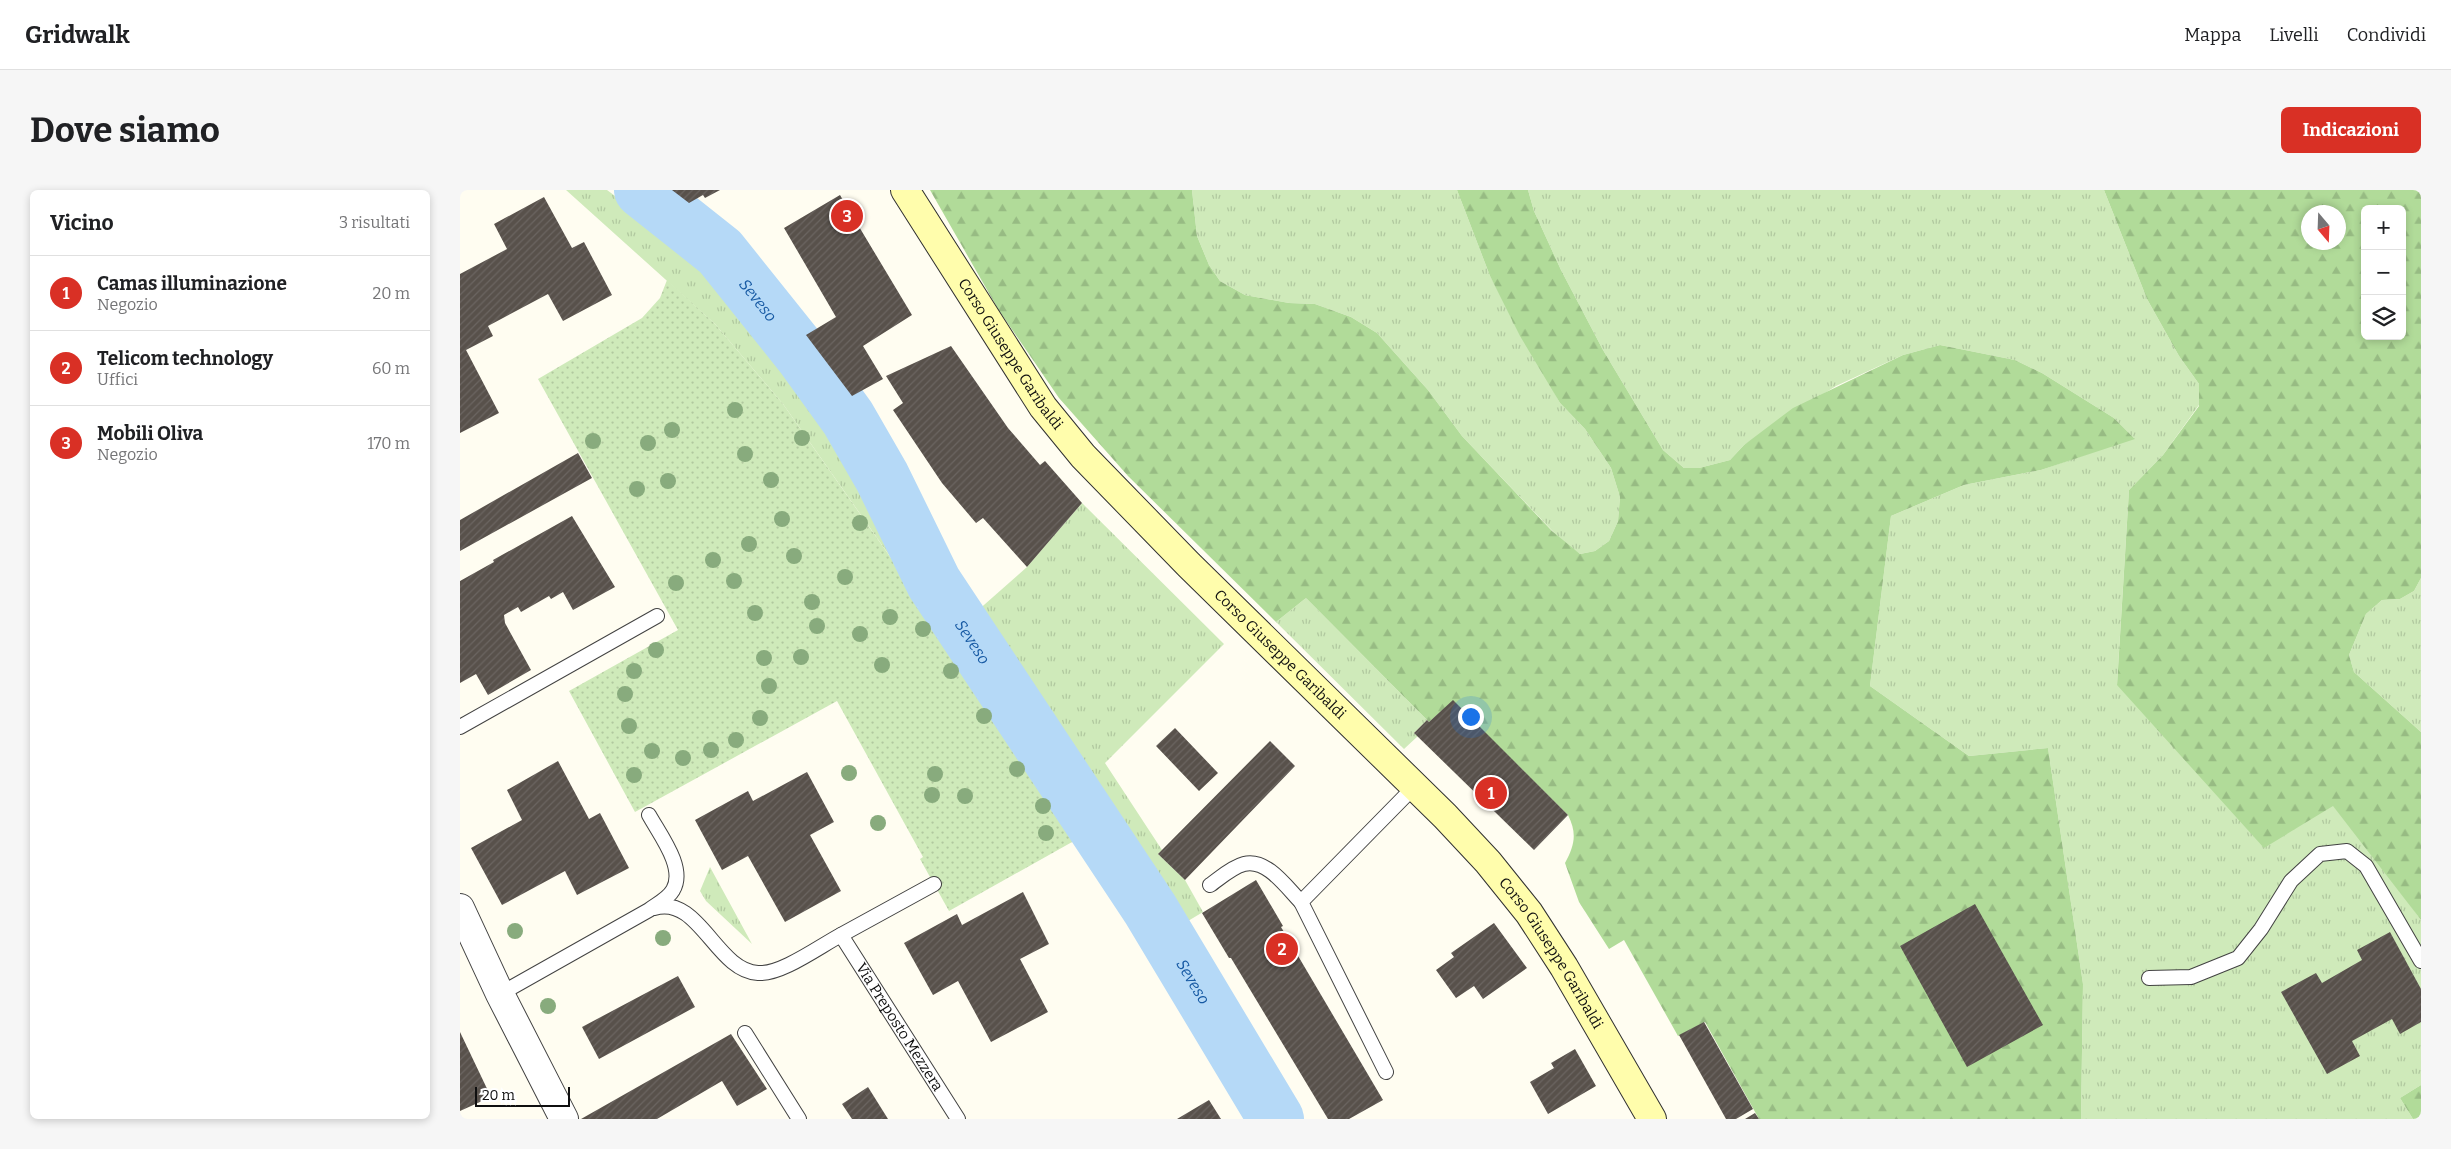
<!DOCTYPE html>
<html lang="it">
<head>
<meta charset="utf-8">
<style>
  :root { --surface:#fff; --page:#f6f6f6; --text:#202124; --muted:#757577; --line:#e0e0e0; --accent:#d93025 }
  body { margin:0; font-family:Bitter,serif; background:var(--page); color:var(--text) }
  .controls { position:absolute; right:15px; top:15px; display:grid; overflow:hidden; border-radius:8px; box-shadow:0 2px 8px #0003 }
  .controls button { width:45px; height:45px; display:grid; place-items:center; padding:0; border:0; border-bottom:1px solid var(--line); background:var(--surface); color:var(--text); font:25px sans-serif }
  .compass { position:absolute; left:1841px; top:15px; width:45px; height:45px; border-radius:50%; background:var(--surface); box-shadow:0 2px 8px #0003; rotate:161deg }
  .scale { position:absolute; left:15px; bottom:12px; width:95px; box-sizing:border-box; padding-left:5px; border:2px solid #0f0f0f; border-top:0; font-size:14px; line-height:18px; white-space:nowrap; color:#0f0f0f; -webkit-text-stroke:4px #fff; paint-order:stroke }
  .you { position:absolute; left:1010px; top:526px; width:18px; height:18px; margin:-12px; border:4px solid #fff; border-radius:50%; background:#1a73e8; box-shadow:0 0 0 8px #1a73e833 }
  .badge { display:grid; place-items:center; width:32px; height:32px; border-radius:50%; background:var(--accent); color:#fff; font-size:16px; font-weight:700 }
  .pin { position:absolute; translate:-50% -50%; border:2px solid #fff; box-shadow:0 1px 5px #0006 }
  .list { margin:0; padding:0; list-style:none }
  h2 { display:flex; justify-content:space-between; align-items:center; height:65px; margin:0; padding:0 20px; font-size:21px }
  h2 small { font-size:16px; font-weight:400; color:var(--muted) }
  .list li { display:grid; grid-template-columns:32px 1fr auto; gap:15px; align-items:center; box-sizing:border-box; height:75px; padding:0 20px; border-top:1px solid var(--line) }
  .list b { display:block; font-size:19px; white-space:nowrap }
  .list p { margin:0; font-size:16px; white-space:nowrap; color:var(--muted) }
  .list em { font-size:16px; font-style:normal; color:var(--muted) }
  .icon { flex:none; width:28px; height:28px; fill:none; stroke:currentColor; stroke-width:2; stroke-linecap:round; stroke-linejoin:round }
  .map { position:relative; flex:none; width:1961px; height:929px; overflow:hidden; border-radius:8px }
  header { display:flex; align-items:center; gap:30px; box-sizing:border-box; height:70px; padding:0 25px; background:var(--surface); border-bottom:1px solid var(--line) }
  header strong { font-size:24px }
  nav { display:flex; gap:28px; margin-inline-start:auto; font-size:18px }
  .intro { display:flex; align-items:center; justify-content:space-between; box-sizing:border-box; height:120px; padding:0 30px }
  h1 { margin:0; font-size:35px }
  .button { padding:12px 22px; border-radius:8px; background:var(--accent); color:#fff; font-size:18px; font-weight:700 }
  main { display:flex; gap:30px; padding:0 30px }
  aside { flex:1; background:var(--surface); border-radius:8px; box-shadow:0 2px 8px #0003 }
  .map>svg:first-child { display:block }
  .grass { fill:url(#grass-tufts) }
  .forest { fill:url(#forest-firs); fill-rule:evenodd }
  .park { fill:url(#park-dots) }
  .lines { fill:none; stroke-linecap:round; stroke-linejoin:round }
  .river { stroke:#b5d9f7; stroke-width:56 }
  .building { fill:url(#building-hatch) }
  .lane-casing { stroke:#424242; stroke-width:16 }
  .street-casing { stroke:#424242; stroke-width:30 }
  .secondary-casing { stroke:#313131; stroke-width:30 }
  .lane { stroke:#fff; stroke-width:14 }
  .street { stroke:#fff; stroke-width:28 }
  .secondary { stroke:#fffdac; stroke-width:28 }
  .tree { fill:#88ab7d }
  .labels { text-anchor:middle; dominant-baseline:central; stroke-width:5; stroke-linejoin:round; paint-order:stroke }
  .street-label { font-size:15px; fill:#0f0f0f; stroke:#fff }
  .water-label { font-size:16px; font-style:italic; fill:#1659a3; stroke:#fff }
</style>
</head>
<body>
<header>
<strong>Gridwalk</strong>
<nav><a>Mappa</a><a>Livelli</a><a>Condividi</a></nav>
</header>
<div class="intro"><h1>Dove siamo</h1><a class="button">Indicazioni</a></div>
<main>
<aside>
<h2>Vicino<small>3 risultati</small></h2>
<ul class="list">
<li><span class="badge">1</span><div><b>Camas illuminazione</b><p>Negozio</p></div><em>20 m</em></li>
<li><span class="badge">2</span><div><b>Telicom technology</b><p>Uffici</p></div><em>60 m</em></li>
<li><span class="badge">3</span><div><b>Mobili Oliva</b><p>Negozio</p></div><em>170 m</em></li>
</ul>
</aside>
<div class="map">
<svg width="1961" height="929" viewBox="0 0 1961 929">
  <defs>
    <pattern id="grass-tufts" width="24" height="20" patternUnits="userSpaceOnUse" patternTransform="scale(1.25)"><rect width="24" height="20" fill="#cfeaba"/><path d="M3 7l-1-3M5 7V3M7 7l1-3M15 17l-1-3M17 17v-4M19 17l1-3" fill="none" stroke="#b1c89f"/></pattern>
    <pattern id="forest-firs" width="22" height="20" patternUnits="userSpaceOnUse" patternTransform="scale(1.25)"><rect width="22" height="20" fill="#b1db99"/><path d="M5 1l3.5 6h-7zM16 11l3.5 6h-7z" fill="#97bb83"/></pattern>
    <pattern id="park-dots" width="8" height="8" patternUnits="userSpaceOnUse" patternTransform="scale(1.25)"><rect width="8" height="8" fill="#cfeaba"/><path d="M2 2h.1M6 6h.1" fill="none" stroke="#b1c89f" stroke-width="1.8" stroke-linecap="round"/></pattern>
    <pattern id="building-hatch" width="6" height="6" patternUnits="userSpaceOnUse" patternTransform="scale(1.25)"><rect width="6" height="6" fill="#58514b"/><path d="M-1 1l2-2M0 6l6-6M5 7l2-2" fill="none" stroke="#6b6561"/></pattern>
  </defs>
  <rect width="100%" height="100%" fill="#fffdf1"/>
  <path class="grass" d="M 106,0 L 147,0 L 197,37 L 254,87 L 324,169 L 363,224 L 407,303 L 462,412 L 323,214 L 255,134 Z
    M 732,0 L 997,0 L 1030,86 L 1100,213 L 1125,239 L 1151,278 L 1160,307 L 1158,331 L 1149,351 L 1135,361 L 1120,364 L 1103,352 L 1002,246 L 968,200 L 917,143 L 891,127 L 855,114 L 829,113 L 785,105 L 760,91 L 749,75 L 737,46 Z
    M 1068,0 L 1644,0 L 1687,109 L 1719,166 L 1739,194 L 1739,215 L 1703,265 L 1669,300 L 1657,494 L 1873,615 L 1932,690 L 1961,730 L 1961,895 L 1940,908 L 1953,929 L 1621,929 L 1623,794 L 1588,558 L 1509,566 L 1410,496 L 1431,326 L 1504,295 L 1581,280 L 1674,248 L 1654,228 L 1582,183 L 1555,170 L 1480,155 L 1443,165 L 1376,196 L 1284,255 L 1270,270 L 1239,278 L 1224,278 L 1203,260 L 1143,160 L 1101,80 L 1074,21 Z
    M 622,313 L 764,454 L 645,573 L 702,660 L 698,664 L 725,690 L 743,722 L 723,734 L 546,465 L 516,422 L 567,377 Z
    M 1961,388 L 1961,542 L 1894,482 L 1889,465 L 1906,424 L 1922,410 L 1940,409 L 1954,401 Z
    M 846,408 L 967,530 L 954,543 L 958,546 L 944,559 L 816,432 Z
    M 250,677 L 292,754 L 246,711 L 240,701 Z"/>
  <path class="forest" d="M 470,0 L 732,0 L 737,46 L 749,75 L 760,91 L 785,105 L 829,113 L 855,114 L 891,127 L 917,143 L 968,200 L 1002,246 L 1092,341 L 1120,364 L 1135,361 L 1149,351 L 1158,331 L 1160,307 L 1151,278 L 1125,239 L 1100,213 L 1060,146 L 1030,86 L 997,0 L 1068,0 L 1074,21 L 1101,80 L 1143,160 L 1203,260 L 1224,278 L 1239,278 L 1270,270 L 1284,255 L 1333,218 L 1443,165 L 1480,155 L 1555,170 L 1582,183 L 1654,228 L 1675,249 L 1581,280 L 1504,295 L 1431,326 L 1410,496 L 1509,566 L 1588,558 L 1623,794 L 1621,929 L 1299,929 L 1245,832 L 1218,846 L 1164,750 L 1149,759 L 1119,712 L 1105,673 C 1115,655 1117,643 1108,625 L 993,511 L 969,532 L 846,408 L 816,432 L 668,286 L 599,208 L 538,119 Z
    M 1644,0 L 1961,0 L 1961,388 L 1954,401 L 1940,409 L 1922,410 L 1906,424 L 1889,465 L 1894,482 L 1961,542 L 1961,730 L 1873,616 L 1804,658 L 1657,495 L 1669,300 L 1703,265 L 1739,216 L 1739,194 L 1719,166 L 1687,109 ZM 1905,19 L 1942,19 L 1942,146 L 1905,146 ZM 1848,22 L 1878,22 L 1878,52 L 1848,52 Z
    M 1961,895 L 1961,929 L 1953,929 L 1940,908 Z"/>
  <path class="park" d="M 207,90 L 255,134 L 323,214 L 555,545 L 621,647 L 489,721 L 460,669 L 463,667 L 377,511 L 175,622 L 109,501 L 218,440 L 78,189 L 182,128 L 200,108 Z"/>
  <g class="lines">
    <path class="river" id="s1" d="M 182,0 L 260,62 L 344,167 L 388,228 L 422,287 L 474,393 L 690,719 L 816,929"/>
  </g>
  <path class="building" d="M 212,0 L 260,0 L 245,8 L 243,5 L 229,13 Z
    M 380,5 L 452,125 L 403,156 L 423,189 L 392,206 L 346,145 L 376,127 L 324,38 Z
    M 84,7 L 112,58 L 124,52 L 152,105 L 103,131 L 88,104 L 28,136 L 33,146 L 6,160 L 39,223 L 0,243 L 0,84 L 47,59 L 34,34 Z
    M 491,156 L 548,238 L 580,275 L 585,271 L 622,313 L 567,377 L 523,328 L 516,333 L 482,293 L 433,220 L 443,213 L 426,186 Z
    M 118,263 L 132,288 L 0,361 L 0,330 Z
    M 112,326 L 155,397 L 113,420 L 103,402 L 91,409 L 89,406 L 61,422 L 58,417 L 44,425 L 45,433 L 71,480 L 28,505 L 16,484 L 0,493 L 0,391 L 34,372 L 33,370 Z
    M 993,510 L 1108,625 L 1074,660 L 954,543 L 967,530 L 969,532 Z
    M 715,538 L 758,583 L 739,601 L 696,556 Z
    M 810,551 L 835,576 L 725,690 L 698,664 Z
    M 98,571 L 129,629 L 140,623 L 169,678 L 117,705 L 105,681 L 42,715 L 11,658 L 62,630 L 47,600 Z
    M 347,582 L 374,632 L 350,645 L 381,701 L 325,732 L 288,666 L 262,680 L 235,630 L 288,601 L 293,611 Z
    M 796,690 L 823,736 L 821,737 L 923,910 L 889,929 L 868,929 L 771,768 L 769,768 L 742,723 Z
    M 563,702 L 589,754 L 560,769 L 588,822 L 531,852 L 498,791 L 473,805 L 444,753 L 497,724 L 502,735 Z
    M 1515,714 L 1583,835 L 1507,877 L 1440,756 Z
    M 1034,733 L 1067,778 L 1023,809 L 1014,796 L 996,808 L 976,780 L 994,767 L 991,763 Z
    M 1930,742 L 1961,799 L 1961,832 L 1940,844 L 1932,829 L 1892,851 L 1900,866 L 1867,884 L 1821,802 L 1856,783 L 1862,793 L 1902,770 L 1897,760 Z
    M 218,786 L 235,817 L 139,869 L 122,837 Z
    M 1244,832 L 1293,919 L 1276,929 L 1266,929 L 1219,845 Z
    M 0,842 L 31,907 L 0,921 Z
    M 271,844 L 307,899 L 277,916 L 262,891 L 197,929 L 121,929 Z
    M 1115,859 L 1136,896 L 1088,924 L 1070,892 L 1094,878 L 1091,873 Z
    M 408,897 L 428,929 L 392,929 L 382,914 Z
    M 749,910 L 761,929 L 717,929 Z
    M 1295,923 L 1299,929 L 1285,929 Z"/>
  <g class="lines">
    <g class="lane-casing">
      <g id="lane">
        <path d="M 0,537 L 197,426"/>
        <path id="s2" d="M 474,694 L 381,745 L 498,929"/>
        <path d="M 750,695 C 760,688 772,677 784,674 C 807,668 827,698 841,712"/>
        <path d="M 194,718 C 239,704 256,781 298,783 C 321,785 360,756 381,745"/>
        <path d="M 1689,788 L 1731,787 L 1778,768 L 1801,739 L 1831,691 L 1860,664 L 1887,661 L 1906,676 L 1961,771"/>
        <path d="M 40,804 L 189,720 C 197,714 208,709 213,700 C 226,678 200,645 189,625"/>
        <path d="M 285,843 L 339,929"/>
        <path d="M 926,882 L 841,712 L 955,596"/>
      </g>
    </g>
    <g class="street-casing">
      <path id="street" d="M 0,718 L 40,804 L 104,929"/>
    </g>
    <g class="secondary-casing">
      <g id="secondary">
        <path id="s3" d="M 445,0 L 583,217 L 623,266 L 729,375 L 985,626 L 1028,672 L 1069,723 L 1104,777 L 1192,929"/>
      </g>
    </g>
    <use href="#lane" class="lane"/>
    <use href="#street" class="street"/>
    <use href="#secondary" class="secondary"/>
  </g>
  <g class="tree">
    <circle cx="275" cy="220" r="8"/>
    <circle cx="212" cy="240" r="8"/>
    <circle cx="342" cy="248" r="8"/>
    <circle cx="133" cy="251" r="8"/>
    <circle cx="188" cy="253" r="8"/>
    <circle cx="285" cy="264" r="8"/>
    <circle cx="311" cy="290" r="8"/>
    <circle cx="208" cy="291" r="8"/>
    <circle cx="177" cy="299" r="8"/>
    <circle cx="322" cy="329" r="8"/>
    <circle cx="400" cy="333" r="8"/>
    <circle cx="289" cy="354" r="8"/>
    <circle cx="334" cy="366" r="8"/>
    <circle cx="253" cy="370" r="8"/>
    <circle cx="385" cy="387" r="8"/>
    <circle cx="274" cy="391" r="8"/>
    <circle cx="216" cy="393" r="8"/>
    <circle cx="352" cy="412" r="8"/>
    <circle cx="295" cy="423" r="8"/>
    <circle cx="430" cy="427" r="8"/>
    <circle cx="357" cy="436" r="8"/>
    <circle cx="463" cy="439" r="8"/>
    <circle cx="400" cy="444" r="8"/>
    <circle cx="196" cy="460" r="8"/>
    <circle cx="341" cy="467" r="8"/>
    <circle cx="304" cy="468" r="8"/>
    <circle cx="422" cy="475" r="8"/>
    <circle cx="174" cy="481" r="8"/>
    <circle cx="491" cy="481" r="8"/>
    <circle cx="309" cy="496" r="8"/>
    <circle cx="165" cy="504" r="8"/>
    <circle cx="524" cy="526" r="8"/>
    <circle cx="300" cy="528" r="8"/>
    <circle cx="169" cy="536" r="8"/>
    <circle cx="276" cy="550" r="8"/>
    <circle cx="251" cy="560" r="8"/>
    <circle cx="192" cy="561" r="8"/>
    <circle cx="223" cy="568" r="8"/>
    <circle cx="557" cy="579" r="8"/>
    <circle cx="389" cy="583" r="8"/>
    <circle cx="475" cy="584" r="8"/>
    <circle cx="174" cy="585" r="8"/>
    <circle cx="472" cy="605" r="8"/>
    <circle cx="505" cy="606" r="8"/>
    <circle cx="583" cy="616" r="8"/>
    <circle cx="418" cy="633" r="8"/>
    <circle cx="586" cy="643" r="8"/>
    <circle cx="55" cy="741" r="8"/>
    <circle cx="203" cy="748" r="8"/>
    <circle cx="88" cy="816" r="8"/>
  </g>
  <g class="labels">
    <g class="street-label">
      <text stroke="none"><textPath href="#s3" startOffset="195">Corso Giuseppe Garibaldi</textPath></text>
      <text stroke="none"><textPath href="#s3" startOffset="600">Corso Giuseppe Garibaldi</textPath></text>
      <text stroke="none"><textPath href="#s3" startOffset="1005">Corso Giuseppe Garibaldi</textPath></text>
      <text stroke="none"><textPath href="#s2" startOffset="215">Via Preposto Mezzera</textPath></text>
    </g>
    <g class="water-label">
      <text stroke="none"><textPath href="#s1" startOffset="161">Seveso</textPath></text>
      <text stroke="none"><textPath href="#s1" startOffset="566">Seveso</textPath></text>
      <text stroke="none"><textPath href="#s1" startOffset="971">Seveso</textPath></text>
    </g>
  </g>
</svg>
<div class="controls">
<button>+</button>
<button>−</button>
<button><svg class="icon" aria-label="layers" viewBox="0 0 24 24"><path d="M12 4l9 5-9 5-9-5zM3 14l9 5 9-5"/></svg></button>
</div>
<svg class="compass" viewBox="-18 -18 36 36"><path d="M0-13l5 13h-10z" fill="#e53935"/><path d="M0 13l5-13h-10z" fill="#757577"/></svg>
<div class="scale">20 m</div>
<div class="you"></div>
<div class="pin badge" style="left:1031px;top:603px">1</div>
<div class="pin badge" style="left:822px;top:759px">2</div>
<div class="pin badge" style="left:387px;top:26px">3</div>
</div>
</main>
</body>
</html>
